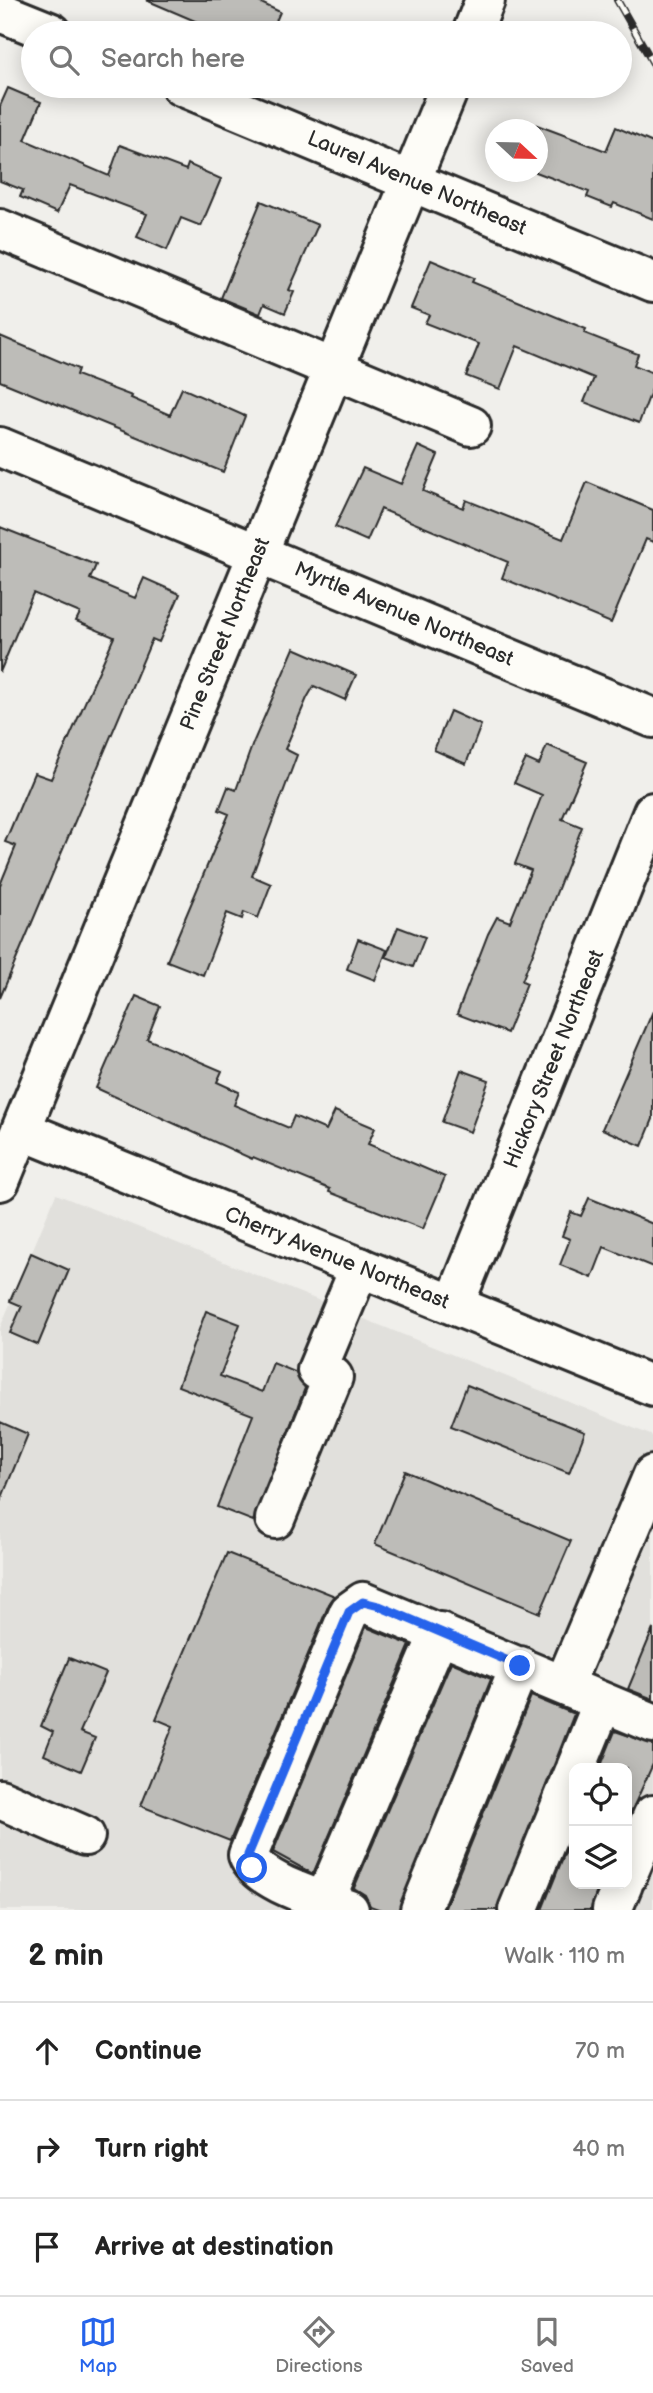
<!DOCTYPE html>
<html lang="en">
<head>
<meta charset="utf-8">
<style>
  :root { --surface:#fff; --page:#f6f6f6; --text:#222; --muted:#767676; --line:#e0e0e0; --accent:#2563eb }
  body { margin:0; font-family:"Balsamiq Sans",sans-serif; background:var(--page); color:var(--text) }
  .controls { position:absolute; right:21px; bottom:21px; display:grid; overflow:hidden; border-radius:14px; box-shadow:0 4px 18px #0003 }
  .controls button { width:63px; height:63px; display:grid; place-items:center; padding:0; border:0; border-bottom:2px solid var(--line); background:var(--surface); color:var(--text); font:35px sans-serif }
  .compass { position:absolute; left:485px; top:119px; width:63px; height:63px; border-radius:50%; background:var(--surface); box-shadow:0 4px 18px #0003; rotate:112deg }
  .stop { position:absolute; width:21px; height:21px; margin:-16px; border:5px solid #2563eb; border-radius:50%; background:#fff }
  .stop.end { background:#2563eb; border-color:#fff; box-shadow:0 2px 7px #0008 }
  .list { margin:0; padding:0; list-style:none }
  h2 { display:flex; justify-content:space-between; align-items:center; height:91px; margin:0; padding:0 28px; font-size:30px }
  h2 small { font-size:23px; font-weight:400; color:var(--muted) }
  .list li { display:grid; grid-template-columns:46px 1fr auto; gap:21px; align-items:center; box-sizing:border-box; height:98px; padding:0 28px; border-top:2px solid var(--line) }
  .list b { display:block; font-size:26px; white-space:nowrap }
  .list em { font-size:23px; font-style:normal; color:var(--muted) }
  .icon { flex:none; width:38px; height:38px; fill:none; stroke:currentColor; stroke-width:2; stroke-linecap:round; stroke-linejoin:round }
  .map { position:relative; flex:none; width:653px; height:1910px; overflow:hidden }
  .search { position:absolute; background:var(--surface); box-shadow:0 4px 18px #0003; left:21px; right:21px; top:21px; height:77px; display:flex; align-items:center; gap:18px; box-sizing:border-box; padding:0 24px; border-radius:38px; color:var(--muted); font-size:26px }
  .sheet { height:385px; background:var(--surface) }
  nav { display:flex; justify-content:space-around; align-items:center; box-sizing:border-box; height:98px; border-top:2px solid var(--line); background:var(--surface); font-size:19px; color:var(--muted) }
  nav a { display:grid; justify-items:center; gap:4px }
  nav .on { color:var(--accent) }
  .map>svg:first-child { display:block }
  .built { fill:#e1e0dc; fill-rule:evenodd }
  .building { fill:#bdbcb8; stroke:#2b2b2b; stroke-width:2 }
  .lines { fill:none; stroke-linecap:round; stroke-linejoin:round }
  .minor-casing { stroke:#2b2b2b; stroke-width:44 }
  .major-casing { stroke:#2b2b2b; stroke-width:44 }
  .minor { stroke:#fdfcf7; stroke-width:38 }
  .major { stroke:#fdfcf7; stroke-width:38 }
  .rail-casing { stroke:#2b2b2b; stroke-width:8 }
  .rail { stroke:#fdfcf7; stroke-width:5; stroke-dasharray:16; stroke-linecap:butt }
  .route { stroke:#2563eb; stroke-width:9 }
  .labels { text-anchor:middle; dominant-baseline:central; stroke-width:7; stroke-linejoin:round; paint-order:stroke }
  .street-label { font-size:21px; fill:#2b2b2b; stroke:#fdfcf7 }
</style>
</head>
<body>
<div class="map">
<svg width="653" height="1910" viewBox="0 0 653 1910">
  <rect width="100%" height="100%" fill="#f0efeb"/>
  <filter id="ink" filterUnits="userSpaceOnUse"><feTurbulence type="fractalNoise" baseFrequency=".0143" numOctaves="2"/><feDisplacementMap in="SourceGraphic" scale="14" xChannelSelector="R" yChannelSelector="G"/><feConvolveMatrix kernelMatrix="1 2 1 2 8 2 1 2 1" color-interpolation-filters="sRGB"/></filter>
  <g filter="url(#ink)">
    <path class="built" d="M 56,1194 L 653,1436 L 653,1910 L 0,1910 L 0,1328 ZM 574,1768 L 627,1768 L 627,1884 L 574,1884 Z"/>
    <path class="building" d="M 146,0 L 255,0 L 280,12 L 271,33 L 223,33 Z
      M 8,88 L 41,102 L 25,140 L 109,176 L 120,145 L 186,170 L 188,164 L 221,179 L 201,226 L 181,218 L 167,250 L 137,237 L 147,214 L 70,185 L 57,213 L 20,197 L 23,190 L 0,181 L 0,106 Z
      M 537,125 L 606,151 L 616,127 L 653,143 L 653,219 L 614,203 L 612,207 L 587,197 L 589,192 L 536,172 Z
      M 261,201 L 318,225 L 289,290 L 294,292 L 285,313 L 264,304 L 260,314 L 221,298 Z
      M 431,260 L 474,278 L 472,282 L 586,329 L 584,333 L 638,354 L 634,365 L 653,373 L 653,386 L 639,423 L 584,402 L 594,378 L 517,346 L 500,389 L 466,376 L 479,344 L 425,323 L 429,315 L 411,308 Z
      M 0,336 L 78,369 L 76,375 L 132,396 L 131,398 L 170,415 L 182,388 L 245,416 L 223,472 L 0,381 Z
      M 418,446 L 438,455 L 423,491 L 463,508 L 466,500 L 563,539 L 587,482 L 653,510 L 653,542 L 646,539 L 611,623 L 502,578 L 508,562 L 381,509 L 367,541 L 335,527 L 363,468 L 401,484 Z
      M 0,527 L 96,565 L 90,579 L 135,598 L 144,578 L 180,594 L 159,642 L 152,639 L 0,998 L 0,885 L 16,846 L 5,842 L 34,773 L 51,779 L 114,637 L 76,621 L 80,613 L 33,593 L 0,672 Z
      M 294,648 L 356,675 L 345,700 L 314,686 L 307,698 L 285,749 L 297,755 L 252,876 L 271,884 L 258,918 L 244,912 L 242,919 L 227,913 L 203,975 L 167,961 L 229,814 L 219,810 L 228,787 L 236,790 L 253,743 Z
      M 450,711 L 481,725 L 466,764 L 434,750 Z
      M 547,745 L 587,762 L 562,819 L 582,827 L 522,981 L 527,983 L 507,1033 L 457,1014 L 488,934 L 497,917 L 510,922 L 531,870 L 515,864 L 542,795 L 514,783 L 526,759 L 539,765 Z
      M 398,927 L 425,937 L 413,967 L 386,957 Z
      M 358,939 L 387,950 L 375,980 L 347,969 Z
      M 136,996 L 160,1006 L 147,1039 L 222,1071 L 217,1082 L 239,1092 L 234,1105 L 289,1128 L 294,1116 L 326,1130 L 335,1111 L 375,1128 L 368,1144 L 445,1177 L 423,1229 L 329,1192 L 330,1189 L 253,1157 L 252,1159 L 96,1088 Z
      M 653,1011 L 653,1119 L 642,1146 L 602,1129 Z
      M 461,1070 L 489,1080 L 470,1132 L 442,1122 Z
      M 589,1198 L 653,1224 L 653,1267 L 604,1247 L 592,1278 L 560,1265 L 570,1239 L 562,1236 L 571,1212 L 581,1216 Z
      M 31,1253 L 69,1270 L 38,1345 L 10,1333 L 22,1306 L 10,1301 Z
      M 206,1311 L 240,1324 L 220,1376 L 262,1392 L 273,1363 L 295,1372 L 305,1388 L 253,1521 L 217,1507 L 253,1415 L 178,1386 Z
      M 467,1385 L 585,1432 L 569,1473 L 451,1426 Z
      M 0,1422 L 28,1434 L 1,1500 L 0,1499 Z
      M 405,1471 L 571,1541 L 540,1613 L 375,1544 Z
      M 227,1553 L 335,1596 L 329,1604 L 230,1841 L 141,1806 L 173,1726 L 156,1719 Z
      M 366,1627 L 410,1645 L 313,1874 L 273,1852 Z
      M 653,1629 L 653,1699 L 628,1689 Z
      M 69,1658 L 106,1673 L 80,1732 L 95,1738 L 81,1771 L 44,1755 L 53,1732 L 41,1726 Z
      M 451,1662 L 491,1679 L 399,1910 L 381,1910 L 370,1906 L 365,1895 L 354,1888 Z
      M 531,1696 L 574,1714 L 497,1910 L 444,1910 Z
      M 615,1731 L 653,1744 L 653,1764 L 627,1821 L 627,1768 L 600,1768 Z
      M 574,1830 L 574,1884 L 599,1884 L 591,1910 L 542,1910 Z"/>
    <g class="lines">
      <g class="minor-casing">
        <path id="minor" d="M 0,12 L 52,33
          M 181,86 L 653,282
          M 0,229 L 471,426
          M 0,447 L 653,718
          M 454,1305 L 653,812
          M 275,1519 L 333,1377 L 317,1370 L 360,1267
          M 564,1685 L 653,1475
          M 576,1768 L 603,1702
          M 0,1799 L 85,1836
          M 627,1876 L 653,1815
          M 325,1900 L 440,1632
          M 349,1910 C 321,1899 258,1883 248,1855 L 349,1612 L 363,1602 L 653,1723
          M 420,1910 L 520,1666
          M 518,1910 L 574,1773
          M 612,1910 L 623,1884"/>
      </g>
      <g class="major-casing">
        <path id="major" d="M 472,33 L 485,0
          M 21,1130 L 653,1386
          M 0,1181 L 450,86"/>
      </g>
      <use href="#minor" class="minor"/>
      <use href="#major" class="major"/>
      <g class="rail-casing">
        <path id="rail" d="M 617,0 L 653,63"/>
      </g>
      <use href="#rail" class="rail"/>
    </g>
  </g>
  <g class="lines" filter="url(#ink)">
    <path class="route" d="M 252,1868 L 248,1855 L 349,1612 L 363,1602 L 379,1606 L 520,1666"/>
  </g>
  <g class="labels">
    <g class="street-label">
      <text transform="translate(417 183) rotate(23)">Laurel Avenue Northeast</text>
      <text transform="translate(404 614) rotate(23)">Myrtle Avenue Northeast</text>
      <text transform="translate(225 634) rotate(-68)">Pine Street Northeast</text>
      <text transform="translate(554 1059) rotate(-68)">Hickory Street Northeast</text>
      <text transform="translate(337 1258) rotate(22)">Cherry Avenue Northeast</text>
    </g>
  </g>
</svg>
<div class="controls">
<button><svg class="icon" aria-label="locate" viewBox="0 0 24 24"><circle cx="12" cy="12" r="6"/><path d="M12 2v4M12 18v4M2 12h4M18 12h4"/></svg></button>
<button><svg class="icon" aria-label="layers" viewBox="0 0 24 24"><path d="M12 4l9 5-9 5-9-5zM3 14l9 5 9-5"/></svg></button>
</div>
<svg class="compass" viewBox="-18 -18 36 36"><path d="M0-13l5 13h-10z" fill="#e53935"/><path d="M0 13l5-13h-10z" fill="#767676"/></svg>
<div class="stop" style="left:252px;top:1868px"></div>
<div class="stop end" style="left:520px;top:1666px"></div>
<div class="search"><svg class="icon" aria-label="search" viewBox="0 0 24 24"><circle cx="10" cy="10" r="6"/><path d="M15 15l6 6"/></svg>Search here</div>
</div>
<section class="sheet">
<h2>2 min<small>Walk · 110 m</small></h2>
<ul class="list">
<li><svg class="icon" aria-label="ahead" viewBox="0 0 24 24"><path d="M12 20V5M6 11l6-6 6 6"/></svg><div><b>Continue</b></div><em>70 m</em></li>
<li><svg class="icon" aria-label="right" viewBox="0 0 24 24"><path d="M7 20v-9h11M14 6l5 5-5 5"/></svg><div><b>Turn right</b></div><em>40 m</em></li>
<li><svg class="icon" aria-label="arrive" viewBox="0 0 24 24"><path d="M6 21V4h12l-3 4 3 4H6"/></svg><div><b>Arrive at destination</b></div></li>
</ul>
</section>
<nav>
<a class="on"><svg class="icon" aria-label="map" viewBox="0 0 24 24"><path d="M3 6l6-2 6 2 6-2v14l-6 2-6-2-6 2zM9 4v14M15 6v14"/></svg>Map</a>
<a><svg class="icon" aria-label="directions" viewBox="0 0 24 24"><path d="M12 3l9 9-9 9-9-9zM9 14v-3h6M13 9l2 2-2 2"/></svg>Directions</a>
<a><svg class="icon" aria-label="saved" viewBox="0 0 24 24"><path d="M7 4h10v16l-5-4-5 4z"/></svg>Saved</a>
</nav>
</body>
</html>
